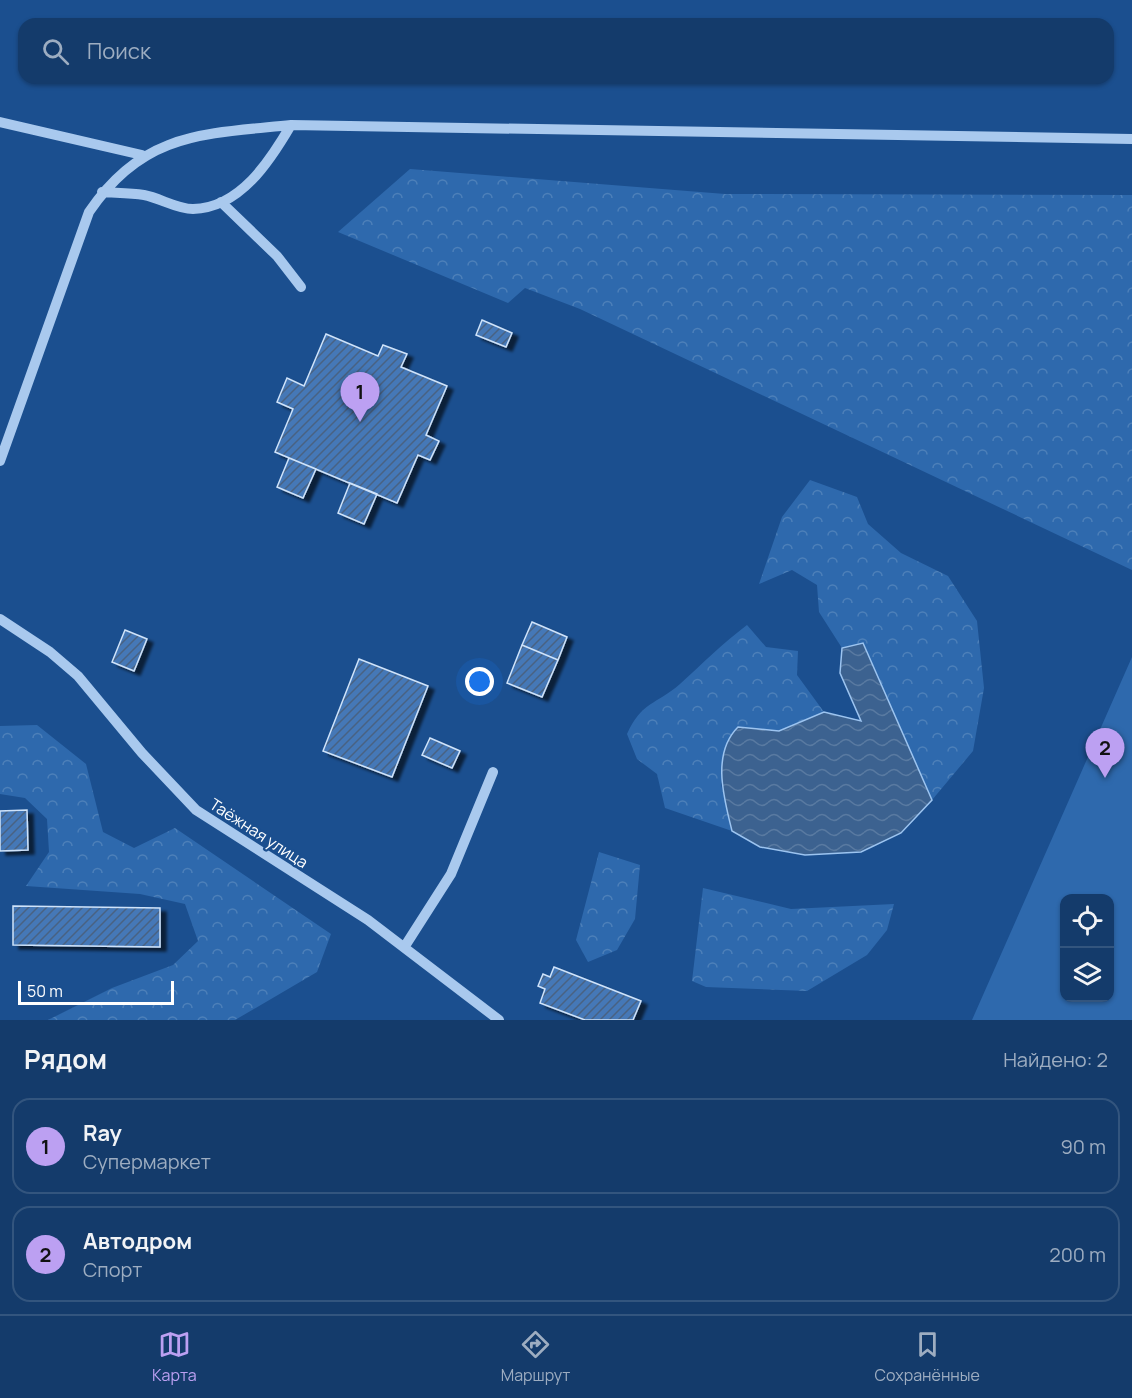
<!DOCTYPE html>
<html lang="ru">
<head>
<meta charset="utf-8">
<style>
  :root { --surface:#143b6b; --page:#1d4271; --text:#f1f3f6; --muted:#9dadc1; --line:#33557e; --accent:#bca0f2 }
  body { margin:0; font-family:Manrope,sans-serif; background:var(--page); color:var(--text) }
  .controls { position:absolute; right:18px; bottom:18px; display:grid; overflow:hidden; border-radius:12px; box-shadow:0 2px 4px #0004 }
  .controls button { width:54px; height:54px; display:grid; place-items:center; padding:0; border:0; border-bottom:2px solid var(--line); background:var(--surface); color:var(--text); font:30px sans-serif }
  .scale { position:absolute; left:18px; bottom:15px; width:156px; box-sizing:border-box; padding-left:6px; border:3px solid #fff; border-top:0; font-size:16px; line-height:21px; white-space:nowrap; color:#fff; -webkit-text-stroke:4px #1b4f8f; paint-order:stroke }
  .you { position:absolute; left:480px; top:682px; width:21px; height:21px; margin:-15px; border:4px solid #fff; border-radius:50%; background:#1a73e8; box-shadow:0 0 0 9px #1a73e833 }
  .badge { display:grid; place-items:center; width:39px; height:39px; border-radius:50%; background:var(--accent); color:#111; font-size:20px; font-weight:700 }
  .pin { position:absolute; translate:-50% -50px; filter:drop-shadow(0 2px 3px #0008) }
  .pin::after { content:''; position:absolute; top:32px; width:21px; height:18px; background:inherit; clip-path:polygon(0 0,100% 0,50% 100%) }
  .list { margin:0; padding:0; list-style:none }
  h2 { display:flex; justify-content:space-between; align-items:center; height:78px; margin:0; padding:0 24px; font-size:26px }
  h2 small { font-size:20px; font-weight:400; color:var(--muted) }
  .list li { display:grid; grid-template-columns:39px 1fr auto; gap:18px; align-items:center; box-sizing:border-box; height:96px; margin:0 12px 12px; padding:0 12px; border:2px solid var(--line); border-radius:18px }
  .list b { display:block; font-size:22px; white-space:nowrap }
  .list p { margin:0; font-size:20px; white-space:nowrap; color:var(--muted) }
  .list em { font-size:20px; font-style:normal; color:var(--muted) }
  .icon { flex:none; width:33px; height:33px; fill:none; stroke:currentColor; stroke-width:2; stroke-linecap:round; stroke-linejoin:round }
  .map { position:relative; flex:none; width:1132px; height:1020px; overflow:hidden }
  .search { position:absolute; background:var(--surface); box-shadow:0 2px 4px #0004; left:18px; right:18px; top:18px; height:66px; display:flex; align-items:center; gap:15px; box-sizing:border-box; padding:0 21px; border-radius:18px; color:var(--muted); font-size:22px }
  .sheet { height:294px; background:var(--surface) }
  nav { display:flex; justify-content:space-around; align-items:center; box-sizing:border-box; height:84px; border-top:2px solid var(--line); background:var(--surface); font-size:16px; color:var(--muted) }
  nav a { display:grid; justify-items:center; gap:3px }
  nav .on { color:var(--accent) }
  .map>svg:first-child { display:block }
  .forest { fill:url(#forest-crowns) }
  .park { fill:#2e69ad; fill-rule:evenodd }
  .water { fill:url(#water-waves); stroke:#9cc4f0; stroke-width:1.5 }
  .building { fill:url(#building-hatch); stroke:#cfe3fa; stroke-width:1.5; filter:url(#shadow) }
  .lines { fill:none; stroke-linecap:round; stroke-linejoin:round }
  .minor { stroke:#a9c9ee; stroke-width:10 }
  .labels { text-anchor:middle; dominant-baseline:central; stroke-width:4.5; stroke-linejoin:round; paint-order:stroke }
  .street-label { font-size:16px; fill:#fff; stroke:#1b4f8f }
</style>
</head>
<body>
<div class="map">
<svg width="1132" height="1020" viewBox="0 0 1132 1020">
  <defs>
    <pattern id="forest-crowns" width="20" height="18" patternUnits="userSpaceOnUse" patternTransform="scale(1.5)"><rect width="20" height="18" fill="#2e69ad"/><path d="M2 6a3 3 0 1 1 6 0M12 15a3 3 0 1 1 6 0" fill="none" stroke="#4d80b9"/></pattern>
    <pattern id="water-waves" width="16" height="10" patternUnits="userSpaceOnUse" patternTransform="scale(1.5)"><rect width="16" height="10" fill="#3c6290"/><path d="M0 5q4-4 8 0t8 0" fill="none" stroke="#597aa1"/></pattern>
    <pattern id="building-hatch" width="6" height="6" patternUnits="userSpaceOnUse" patternTransform="scale(1.5)"><rect width="6" height="6" fill="#4478b7"/><path d="M-1 1l2-2M0 6l6-6M5 7l2-2" fill="none" stroke="#486282"/></pattern>
    <filter id="shadow"><feDropShadow dx="6" dy="4" stdDeviation="1.5" flood-color="#0009"/></filter>
  </defs>
  <rect width="100%" height="100%" fill="#1b4f8f"/>
  <path class="forest" d="M 410,169 L 725,194 L 1132,195 L 1132,570 L 580,309 L 525,288 L 508,303 L 338,232 Z
    M 810,480 L 857,497 L 868,524 L 901,553 L 948,576 L 977,621 L 984,688 L 973,751 L 932,800 L 863,643 L 842,648 L 819,612 L 817,585 L 792,570 L 759,584 L 782,517 Z
    M 747,625 L 766,647 L 798,651 L 797,675 L 824,712 L 779,731 L 738,727 L 721,784 L 732,831 L 665,808 L 657,774 L 637,759 L 627,734 C 642,701 656,705 680,684 C 702,664 723,643 747,625 Z
    M 37,725 L 86,764 L 103,832 L 134,848 L 175,828 L 331,934 L 317,972 L 235,1020 L 48,1020 L 112,988 L 173,965 L 198,941 L 185,904 L 140,894 L 26,886 L 49,852 L 47,819 L 25,798 L 0,794 L 0,726 Z
    M 599,852 L 640,865 L 635,919 L 617,950 L 588,962 L 576,940 Z
    M 703,888 L 791,909 L 894,904 L 887,930 L 867,955 L 807,991 L 706,987 L 692,981 Z"/>
  <path class="park" d="M 1132,657 L 1132,1020 L 972,1020 ZM 1064,898 L 1110,898 L 1110,998 L 1064,998 Z"/>
  <path class="water" d="M 863,643 L 932,800 L 901,833 L 861,852 L 805,855 L 760,847 L 732,831 C 724,798 711,754 738,727 L 779,731 L 824,712 L 861,721 L 840,673 L 842,648 Z"/>
  <path class="building" d="M 482,320 L 512,333 L 506,347 L 476,335 Z
    M 326,334 L 378,356 L 383,345 L 407,354 L 401,367 L 447,386 L 426,435 L 439,441 L 430,460 L 418,455 L 397,503 L 275,452 L 293,409 L 277,402 L 287,378 L 304,386 Z
    M 289,458 L 316,469 L 303,498 L 277,487 Z
    M 350,483 L 377,494 L 364,524 L 338,513 Z
    M 532,622 L 567,637 L 558,660 L 522,645 Z
    M 125,630 L 147,639 L 134,671 L 112,662 Z
    M 522,645 L 558,660 L 542,697 L 507,683 Z
    M 359,659 L 428,686 L 392,777 L 323,751 Z
    M 430,738 L 460,751 L 452,768 L 422,755 Z
    M 27,810 L 28,850 L 0,851 L 0,811 Z
    M 13,906 L 160,908 L 160,947 L 13,945 Z
    M 554,967 L 641,1001 L 633,1020 L 585,1020 L 540,1003 L 545,989 L 538,986 L 543,974 L 550,977 Z"/>
  <g class="lines">
    <path class="minor" d="M 0,122 L 142,155
      M 102,192 C 116,193 130,193 144,195 C 160,198 177,209 193,209 C 240,208 270,161 291,125
      M 221,202 L 277,256 L 301,287
      M 0,461 L 89,212 C 143,132 203,134 291,125 L 1132,139
      M 0,619 L 50,652 L 78,676 L 142,753 L 196,810 L 368,920 L 499,1020
      M 405,946 L 451,874 L 493,772"/>
  </g>
  <g class="labels">
    <g class="street-label">
      <text transform="translate(259 833) rotate(33)">Таёжная улица</text>
    </g>
  </g>
</svg>
<div class="controls">
<button><svg class="icon" aria-label="locate" viewBox="0 0 24 24"><circle cx="12" cy="12" r="6"/><path d="M12 2v4M12 18v4M2 12h4M18 12h4"/></svg></button>
<button><svg class="icon" aria-label="layers" viewBox="0 0 24 24"><path d="M12 4l9 5-9 5-9-5zM3 14l9 5 9-5"/></svg></button>
</div>
<div class="scale">50 m</div>
<div class="you"></div>
<div class="pin badge" style="left:360px;top:422px">1</div>
<div class="pin badge" style="left:1105px;top:778px">2</div>
<div class="search"><svg class="icon" aria-label="search" viewBox="0 0 24 24"><circle cx="10" cy="10" r="6"/><path d="M15 15l6 6"/></svg>Поиск</div>
</div>
<section class="sheet">
<h2>Рядом<small>Найдено: 2</small></h2>
<ul class="list">
<li><span class="badge">1</span><div><b>Ray</b><p>Супермаркет</p></div><em>90 m</em></li>
<li><span class="badge">2</span><div><b>Автодром</b><p>Спорт</p></div><em>200 m</em></li>
</ul>
</section>
<nav>
<a class="on"><svg class="icon" aria-label="map" viewBox="0 0 24 24"><path d="M3 6l6-2 6 2 6-2v14l-6 2-6-2-6 2zM9 4v14M15 6v14"/></svg>Карта</a>
<a><svg class="icon" aria-label="directions" viewBox="0 0 24 24"><path d="M12 3l9 9-9 9-9-9zM9 14v-3h6M13 9l2 2-2 2"/></svg>Маршрут</a>
<a><svg class="icon" aria-label="saved" viewBox="0 0 24 24"><path d="M7 4h10v16l-5-4-5 4z"/></svg>Сохранённые</a>
</nav>
</body>
</html>
